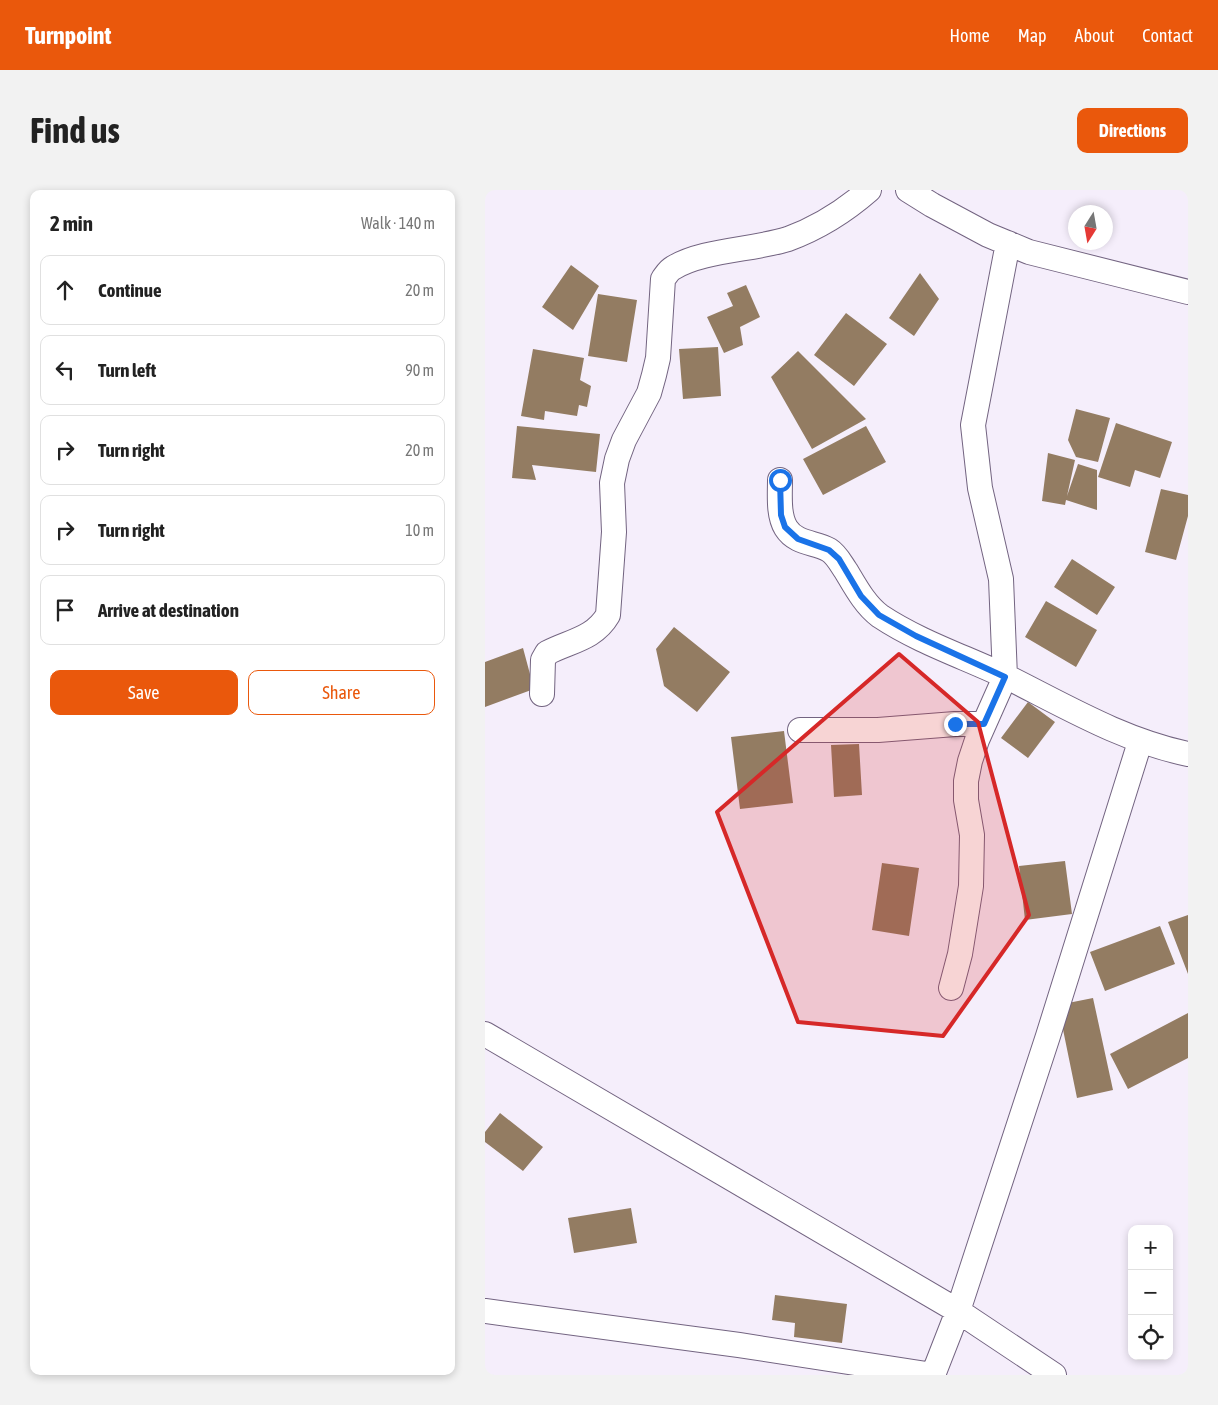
<!DOCTYPE html>
<html lang="en">
<head>
<meta charset="utf-8">
<style>
  :root { --surface:#fff; --page:#f2f2f2; --text:#222; --muted:#767676; --line:#e0e0e0; --accent:#ea580c }
  body { margin:0; font-family:"Asap Condensed",sans-serif; background:var(--page); color:var(--text) }
  .controls { position:absolute; right:15px; bottom:15px; display:grid; overflow:hidden; border-radius:10px; box-shadow:0 2px 8px #0003 }
  .controls button { width:45px; height:45px; display:grid; place-items:center; padding:0; border:0; border-bottom:1px solid var(--line); background:var(--surface); color:var(--text); font:25px sans-serif }
  .compass { position:absolute; left:583px; top:15px; width:45px; height:45px; border-radius:50%; background:var(--surface); box-shadow:0 2px 8px #0003; rotate:191deg }
  .stop { position:absolute; width:15px; height:15px; margin:-11px; border:4px solid #1a73e8; border-radius:50%; background:#fff }
  .stop.end { background:#1a73e8; border-color:#fff; box-shadow:0 1px 5px #0008 }
  .list { margin:0; padding:0; list-style:none }
  h2 { display:flex; justify-content:space-between; align-items:center; height:65px; margin:0; padding:0 20px; font-size:21px }
  h2 small { font-size:16px; font-weight:400; color:var(--muted) }
  .list li { display:grid; grid-template-columns:32px 1fr auto; gap:15px; align-items:center; box-sizing:border-box; height:70px; margin:0 10px 10px; padding:0 10px; border:1px solid var(--line); border-radius:10px }
  .list b { display:block; font-size:19px; white-space:nowrap }
  .list em { font-size:16px; font-style:normal; color:var(--muted) }
  .actions { display:flex; gap:10px; padding:15px 20px }
  .actions a { flex:1; padding:11px 0; border:1px solid var(--accent); border-radius:10px; text-align:center; font-size:18px; color:var(--accent) }
  .actions .main { background:var(--accent); color:#fff }
  .icon { flex:none; width:28px; height:28px; fill:none; stroke:currentColor; stroke-width:2; stroke-linecap:round; stroke-linejoin:round }
  .map { position:relative; flex:none; width:703px; height:1185px; overflow:hidden; border-radius:10px }
  header { display:flex; align-items:center; gap:30px; box-sizing:border-box; height:70px; padding:0 25px; background:var(--accent); color:#fff }
  header strong { font-size:24px }
  nav { display:flex; gap:28px; margin-inline-start:auto; font-size:18px }
  .intro { display:flex; align-items:center; justify-content:space-between; box-sizing:border-box; height:120px; padding:0 30px }
  h1 { margin:0; font-size:35px }
  .button { padding:12px 22px; border-radius:10px; background:var(--accent); color:#fff; font-size:18px; font-weight:700 }
  main { display:flex; gap:30px; padding:0 30px }
  aside { flex:1; background:var(--surface); border-radius:10px; box-shadow:0 2px 8px #0003 }
  .map>svg:first-child { display:block }
  .building { fill:#937c62 }
  .lines { fill:none; stroke-linecap:round; stroke-linejoin:round }
  .street-casing { stroke:#736481; stroke-width:26 }
  .street { stroke:#fff; stroke-width:24 }
  .route { stroke:#1a73e8; stroke-width:6 }
  .marked { fill:#d62828; fill-opacity:0.2; stroke:#d62828; stroke-width:4; stroke-linejoin:round }
</style>
</head>
<body>
<header>
<strong>Turnpoint</strong>
<nav><a>Home</a><a>Map</a><a>About</a><a>Contact</a></nav>
</header>
<div class="intro"><h1>Find us</h1><a class="button">Directions</a></div>
<main>
<aside>
<h2>2 min<small>Walk · 140 m</small></h2>
<ul class="list">
<li><svg class="icon" aria-label="ahead" viewBox="0 0 24 24"><path d="M12 20V5M6 11l6-6 6 6"/></svg><div><b>Continue</b></div><em>20 m</em></li>
<li><svg class="icon" aria-label="left" viewBox="0 0 24 24"><path d="M17 20v-9H6M10 6l-5 5 5 5"/></svg><div><b>Turn left</b></div><em>90 m</em></li>
<li><svg class="icon" aria-label="right" viewBox="0 0 24 24"><path d="M7 20v-9h11M14 6l5 5-5 5"/></svg><div><b>Turn right</b></div><em>20 m</em></li>
<li><svg class="icon" aria-label="right" viewBox="0 0 24 24"><path d="M7 20v-9h11M14 6l5 5-5 5"/></svg><div><b>Turn right</b></div><em>10 m</em></li>
<li><svg class="icon" aria-label="arrive" viewBox="0 0 24 24"><path d="M6 21V4h12l-3 4 3 4H6"/></svg><div><b>Arrive at destination</b></div></li>
</ul>
<div class="actions"><a class="main">Save</a><a>Share</a></div>
</aside>
<div class="map">
<svg width="703" height="1185" viewBox="0 0 703 1185">
  <rect width="100%" height="100%" fill="#f5eefb"/>
  <path class="building" d="M 86,75 L 114,96 L 88,140 L 57,117 Z
    M 435,83 L 454,109 L 429,146 L 404,128 Z
    M 261,95 L 275,127 L 255,137 L 258,155 L 239,163 L 222,127 L 248,116 L 242,103 Z
    M 113,104 L 152,110 L 142,172 L 103,166 Z
    M 361,123 L 402,154 L 369,196 L 329,165 Z
    M 233,157 L 236,206 L 198,209 L 194,159 Z
    M 48,159 L 99,168 L 95,190 L 106,196 L 102,217 L 94,215 L 92,226 L 60,221 L 59,230 L 36,226 Z
    M 313,161 L 381,229 L 327,259 L 286,187 Z
    M 591,219 L 625,228 L 613,272 L 591,267 L 583,250 Z
    M 631,233 L 687,252 L 675,288 L 650,280 L 645,297 L 613,287 Z
    M 32,236 L 115,244 L 111,282 L 47,275 L 51,290 L 27,288 Z
    M 381,236 L 401,272 L 338,305 L 318,269 Z
    M 563,263 L 590,270 L 582,306 L 593,274 L 612,280 L 612,320 L 581,310 L 580,315 L 557,311 Z
    M 676,299 L 703,305 L 703,326 L 691,370 L 660,362 Z
    M 587,369 L 630,397 L 612,425 L 569,397 Z
    M 561,411 L 612,440 L 591,477 L 540,447 Z
    M 189,437 L 245,482 L 212,522 L 179,496 L 171,459 Z
    M 38,458 L 49,499 L 0,517 L 0,472 Z
    M 543,512 L 570,532 L 543,568 L 516,548 Z
    M 299,541 L 308,613 L 255,619 L 246,547 Z
    M 374,554 L 377,605 L 349,607 L 346,555 Z
    M 580,671 L 587,724 L 540,730 L 534,676 Z
    M 397,673 L 434,678 L 424,746 L 387,740 Z
    M 703,725 L 703,784 L 683,732 Z
    M 675,736 L 690,774 L 620,801 L 605,762 Z
    M 608,808 L 628,900 L 592,908 L 573,815 Z
    M 703,823 L 703,868 L 643,899 L 625,864 Z
    M 15,923 L 58,957 L 38,981 L 0,952 L 0,942 Z
    M 146,1018 L 152,1053 L 89,1063 L 83,1028 Z
    M 290,1105 L 362,1114 L 357,1153 L 309,1147 L 310,1133 L 287,1130 Z"/>
  <g class="lines">
    <g class="street-casing">
      <path id="street" d="M 423,0 L 447,15 L 503,45 L 544,62 L 703,102
        M 295,290 C 295,305 293,325 301,338 C 311,354 330,352 344,360 C 352,365 356,374 361,381 C 370,396 380,415 395,426 C 434,452 480,467 522,487 C 582,517 637,550 703,564
        M 57,504 L 58,470 L 62,463 C 85,451 109,449 123,425 L 129,342 L 127,293 L 132,269 L 139,250 L 164,203 L 169,185 L 173,168 L 178,89 C 181,85 184,80 188,78 C 217,60 268,60 303,49 C 333,38 360,21 384,0
        M 315,540 L 393,540 L 470,534 L 499,534
        M 466,798 L 475,764 L 486,696 L 487,645 L 481,610 L 481,591 L 485,571 L 492,550 L 520,487 L 516,389 L 495,298 L 488,235 L 523,53
        M 0,844 L 473,1121 L 569,1185
        M 0,1121 L 254,1155 L 448,1185
        M 448,1185 L 473,1121 L 563,846 L 655,552"/>
    </g>
    <use href="#street" class="street"/>
  </g>
  <g class="lines">
    <path class="route" d="M 295,290 L 296,325 L 300,337 L 313,349 L 344,360 L 354,369 L 376,406 L 394,425 L 431,446 L 520,487 L 499,534 L 470,534"/>
  </g>
  <path class="marked" d="M 414,464 L 493,532 L 544,725 L 458,846 L 313,832 L 232,622 Z"/>
</svg>
<div class="controls">
<button>+</button>
<button>−</button>
<button><svg class="icon" aria-label="locate" viewBox="0 0 24 24"><circle cx="12" cy="12" r="6"/><path d="M12 2v4M12 18v4M2 12h4M18 12h4"/></svg></button>
</div>
<svg class="compass" viewBox="-18 -18 36 36"><path d="M0-13l5 13h-10z" fill="#e53935"/><path d="M0 13l5-13h-10z" fill="#767676"/></svg>
<div class="stop" style="left:295px;top:290px"></div>
<div class="stop end" style="left:470px;top:534px"></div>
</div>
</main>
</body>
</html>
